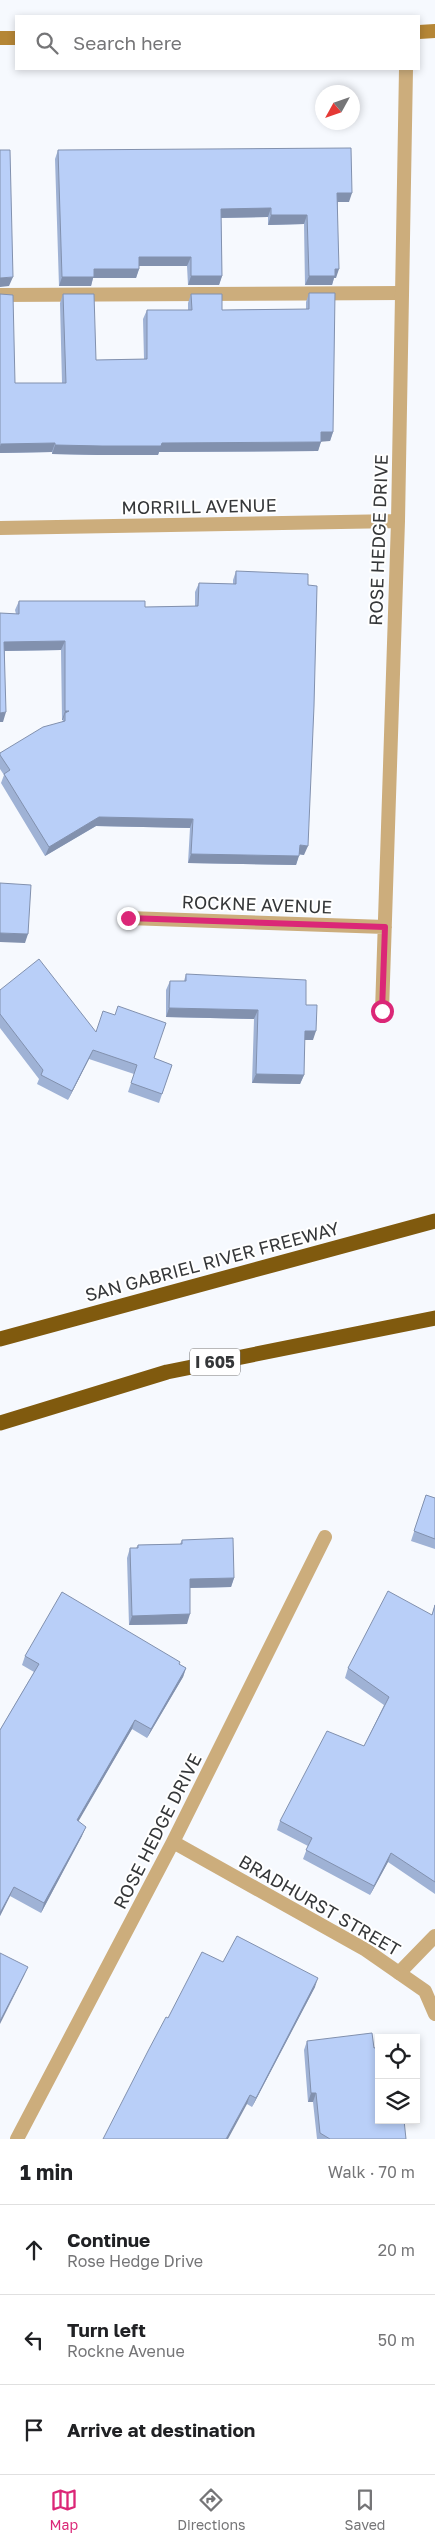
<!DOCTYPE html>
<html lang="en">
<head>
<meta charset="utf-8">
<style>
  :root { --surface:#fff; --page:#f6f6f6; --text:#202124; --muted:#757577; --line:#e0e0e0; --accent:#db2777 }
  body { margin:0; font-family:"Golos Text",sans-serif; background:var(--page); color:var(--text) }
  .controls { position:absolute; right:15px; bottom:15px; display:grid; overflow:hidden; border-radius:0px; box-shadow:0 2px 8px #0003 }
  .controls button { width:45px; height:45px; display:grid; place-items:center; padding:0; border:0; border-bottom:1px solid var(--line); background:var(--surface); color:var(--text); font:25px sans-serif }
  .compass { position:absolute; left:315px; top:85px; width:45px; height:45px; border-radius:50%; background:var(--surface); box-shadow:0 2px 8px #0003; rotate:230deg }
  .stop { position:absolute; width:15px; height:15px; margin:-11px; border:4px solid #db2777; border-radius:50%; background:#fff }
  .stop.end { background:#db2777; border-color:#fff; box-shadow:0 1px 5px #0008 }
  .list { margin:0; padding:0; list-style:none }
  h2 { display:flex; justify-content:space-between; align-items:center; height:65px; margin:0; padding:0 20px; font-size:21px }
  h2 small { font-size:16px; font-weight:400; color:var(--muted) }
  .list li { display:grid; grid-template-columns:32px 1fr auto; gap:15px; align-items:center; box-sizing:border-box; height:90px; padding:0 20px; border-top:1px solid var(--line) }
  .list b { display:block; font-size:19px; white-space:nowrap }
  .list p { margin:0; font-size:16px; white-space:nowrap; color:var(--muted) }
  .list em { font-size:16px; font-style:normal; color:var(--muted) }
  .icon { flex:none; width:28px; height:28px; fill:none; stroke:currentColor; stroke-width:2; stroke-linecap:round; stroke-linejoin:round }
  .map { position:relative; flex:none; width:435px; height:2139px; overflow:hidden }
  .search { position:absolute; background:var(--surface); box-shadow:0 2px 8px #0003; left:15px; right:15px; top:15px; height:55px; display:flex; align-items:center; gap:12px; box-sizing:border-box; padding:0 18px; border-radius:0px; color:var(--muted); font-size:19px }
  .sheet { height:335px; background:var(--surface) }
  nav { display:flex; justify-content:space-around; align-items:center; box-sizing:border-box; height:70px; border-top:1px solid var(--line); background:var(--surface); font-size:14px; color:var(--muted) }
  nav a { display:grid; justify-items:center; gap:2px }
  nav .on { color:var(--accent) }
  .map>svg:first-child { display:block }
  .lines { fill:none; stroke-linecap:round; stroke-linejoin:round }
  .service { stroke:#ccad7c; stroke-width:14 }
  .minor { stroke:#ccad7c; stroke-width:14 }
  .secondary { stroke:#b58636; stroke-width:14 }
  .motorway { stroke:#805a0e; stroke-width:15 }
  .wall { fill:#9fb2d5 }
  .shaded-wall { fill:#8291ae }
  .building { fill:#b9cff8; stroke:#8291ae }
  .route { stroke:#db2777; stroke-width:6 }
  .labels { text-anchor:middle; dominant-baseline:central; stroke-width:4; stroke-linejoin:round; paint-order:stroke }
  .shield { fill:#fff; stroke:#727374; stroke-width:1 }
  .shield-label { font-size:16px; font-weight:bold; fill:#353739 }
  .street-label { font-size:18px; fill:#353739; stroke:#fff }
</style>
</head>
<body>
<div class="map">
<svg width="435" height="2139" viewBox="0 0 435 2139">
  <rect width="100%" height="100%" fill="#f6f9fe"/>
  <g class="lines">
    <path class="service" d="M 0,295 L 402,293
      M 399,1973 L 435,1936"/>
    <path class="minor" d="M 0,528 L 398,521
      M 128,918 L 385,927
      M 382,1011 L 398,521 L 406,69
      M 173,1842 L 366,1950 L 425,1991 L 435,2014
      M 17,2139 L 173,1842 L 325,1537"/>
    <path class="secondary" d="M 419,32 L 435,31
      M 0,38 L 16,38"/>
    <path class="motorway" d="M 0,1339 L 435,1221
      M 0,1423 L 167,1372 L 435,1318"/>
  </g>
  <path class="wall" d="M 58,150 L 349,202 L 338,202 L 336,278 L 334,278 L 332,285 L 305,285 L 304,224 L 268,225 L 268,217 L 221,218 L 222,276 L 219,285 L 188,285 L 187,266 L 139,266 L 139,269 L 136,278 L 93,278 L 91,286 L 59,286 L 55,159 Z
    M 309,293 L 333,432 L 330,441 L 321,441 L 318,451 L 159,452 L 158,455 L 98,455 L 52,454 L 52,452 L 0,453 L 0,294 L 15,383 L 62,383 L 60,303 L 63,294 L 96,360 L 144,359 L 143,319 L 147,310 L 188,310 L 188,303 L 191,294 L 222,310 L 306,309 L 306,302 Z
    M 236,571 L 304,855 L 299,854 L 296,865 L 188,863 L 190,828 L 96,826 L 45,856 L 1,783 L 4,775 L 0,769 L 0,753 L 62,722 L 63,720 L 62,720 L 61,650 L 5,651 L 3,722 L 0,613 L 16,614 L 15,610 L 19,601 L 145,607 L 195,606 L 195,592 L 199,583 L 233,584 L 233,580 Z
    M 186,974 L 306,1005 L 313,1040 L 304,1040 L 304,1075 L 300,1084 L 252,1083 L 254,1019 L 166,1017 L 166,990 L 170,981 L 184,981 Z
    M 0,990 L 154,1058 L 172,1065 L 159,1103 L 128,1092 L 134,1074 L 89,1059 L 68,1100 L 37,1084 L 39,1079 L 0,1028 Z
    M 426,1495 L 435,1498 L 435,1549 L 411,1541 Z
    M 182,1540 L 234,1578 L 231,1587 L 190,1588 L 187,1624 L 129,1625 L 127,1558 L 130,1548 L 136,1548 L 138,1545 L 180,1544 Z
    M 435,1604 L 435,1894 L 388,1862 L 370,1895 L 303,1859 L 308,1846 L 277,1830 L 280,1821 L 364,1746 L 384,1705 L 345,1678 L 348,1668 L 432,1615 Z
    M 25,1656 L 179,1664 L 186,1668 L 183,1677 L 147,1738 L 132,1729 L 78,1821 L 82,1836 L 41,1913 L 10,1896 L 0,1916 L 0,1730 L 34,1672 L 22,1665 Z
    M 223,1962 L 315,1987 L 252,2107 L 247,2104 L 168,2018 Z
    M 307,2041 L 379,2120 L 406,2139 L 317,2139 L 313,2102 L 308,2102 L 304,2050 Z"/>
  <path class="shaded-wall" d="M 337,193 L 352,193 L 349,202 L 334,202 Z
    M 271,208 L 268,217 L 217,218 L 221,209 Z
    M 271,215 L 307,215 L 304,224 L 268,225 Z
    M 139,257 L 191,257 L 187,266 L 136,266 Z
    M 94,269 L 139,269 L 136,278 L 93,278 L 91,286 L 59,286 L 62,277 Z
    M 335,269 L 339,269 L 336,278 L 334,278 L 332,285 L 305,285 L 309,276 Z
    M 191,276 L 222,276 L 219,285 L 188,285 Z
    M 13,277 L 9,286 L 0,287 L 0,278 Z
    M 321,432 L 333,432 L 330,441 L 318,442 Z
    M 321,442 L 318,451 L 159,452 L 158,455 L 98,455 L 52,454 L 55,445 L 162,443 Z
    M 55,443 L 52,452 L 0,453 L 0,446 L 1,444 Z
    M 65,641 L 61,650 L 1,651 L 4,642 Z
    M 65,711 L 69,711 L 65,713 L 63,720 L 62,720 Z
    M 6,712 L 3,722 L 0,722 L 0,713 Z
    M 99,817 L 193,819 L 190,828 L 96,826 L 45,856 L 49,847 Z
    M 300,845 L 308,846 L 304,855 L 297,854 Z
    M 191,854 L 299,856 L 296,865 L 188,863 Z
    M 0,933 L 28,934 L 25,943 L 0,942 Z
    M 169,1008 L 258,1010 L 254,1019 L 166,1017 Z
    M 305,1031 L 316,1031 L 313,1040 L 301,1040 Z
    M 93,1050 L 89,1059 L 68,1100 L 72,1091 Z
    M 256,1074 L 304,1075 L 300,1084 L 252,1083 Z
    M 234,1578 L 231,1587 L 186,1588 L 190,1579 Z
    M 190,1614 L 187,1624 L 129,1625 L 132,1616 Z
    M 186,1668 L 183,1677 L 147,1738 L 151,1729 Z
    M 135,1720 L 132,1729 L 74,1829 L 77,1820 Z
    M 86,1827 L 82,1836 L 41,1913 L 44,1903 Z
    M 391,1853 L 388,1862 L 370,1895 L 374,1886 Z
    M 14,1887 L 10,1896 L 0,1916 L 0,1913 Z
    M 28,1967 L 24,1976 L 0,2024 L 0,2021 Z
    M 318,1978 L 315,1987 L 252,2107 L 256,2098 Z
    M 311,2093 L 316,2093 L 313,2102 L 308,2102 Z
    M 250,2095 L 247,2104 L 228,2139 L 226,2139 Z"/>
  <path class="building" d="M 351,148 L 352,193 L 337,193 L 339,269 L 335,269 L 335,276 L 309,276 L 307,215 L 271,215 L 271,208 L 221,209 L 222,276 L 191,276 L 191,257 L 139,257 L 139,269 L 94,269 L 94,277 L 62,277 L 58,150 Z
    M 0,150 L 10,150 L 13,277 L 0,278 Z
    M 309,293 L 335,293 L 333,432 L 321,432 L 321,442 L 162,443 L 161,446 L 102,446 L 55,445 L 55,443 L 1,444 L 1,446 L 0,446 L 0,294 L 13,295 L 15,383 L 66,383 L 63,294 L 94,294 L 96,360 L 147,359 L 147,310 L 192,310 L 191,294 L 222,294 L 222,310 L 309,309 Z
    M 236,571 L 308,574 L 308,585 L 317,586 L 314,706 L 308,846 L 300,845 L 299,856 L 191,854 L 193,819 L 99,817 L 49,847 L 4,774 L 10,770 L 0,755 L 0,753 L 43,727 L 65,721 L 65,713 L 69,711 L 65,711 L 65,641 L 4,642 L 6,712 L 0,713 L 0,613 L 19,614 L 19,601 L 145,601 L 145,607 L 198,606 L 199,583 L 236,584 Z
    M 0,883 L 31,885 L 28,934 L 0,933 Z
    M 39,959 L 96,1032 L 103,1011 L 115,1015 L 118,1006 L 166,1023 L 154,1058 L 172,1065 L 162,1094 L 131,1083 L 137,1065 L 93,1050 L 72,1091 L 41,1075 L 43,1070 L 0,1014 L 0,990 Z
    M 186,974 L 306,980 L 306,1005 L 317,1005 L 316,1031 L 305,1031 L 304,1075 L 256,1074 L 258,1010 L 169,1008 L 170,981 L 186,981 Z
    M 426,1495 L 435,1498 L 435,1539 L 414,1531 Z
    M 233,1538 L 234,1578 L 190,1579 L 190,1614 L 132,1616 L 130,1548 L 138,1548 L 138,1545 L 182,1544 L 182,1540 Z
    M 388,1591 L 432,1615 L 435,1605 L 435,1882 L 391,1853 L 374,1886 L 306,1850 L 312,1838 L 280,1821 L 327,1731 L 364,1746 L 389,1697 L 348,1668 Z
    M 62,1592 L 180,1662 L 179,1664 L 186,1668 L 151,1729 L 135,1720 L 77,1820 L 86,1827 L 44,1903 L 14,1887 L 0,1913 L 0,1730 L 39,1664 L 25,1656 Z
    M 237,1936 L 318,1978 L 256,2098 L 250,2095 L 226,2139 L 103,2139 L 148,2051 L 166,2017 L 168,2018 L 202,1952 L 223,1962 Z
    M 0,1953 L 28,1967 L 0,2021 Z
    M 372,2033 L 374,2048 L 379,2047 L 379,2120 L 404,2120 L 406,2139 L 330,2139 L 320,2133 L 316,2093 L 311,2093 L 307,2041 Z"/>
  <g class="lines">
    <path class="route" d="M 128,918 L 385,927 L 382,1011"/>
  </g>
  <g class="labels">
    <rect class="shield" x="190" y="1348.5" width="50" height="27" rx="4"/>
    <g class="shield-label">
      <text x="215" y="1362">I 605</text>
    </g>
    <g class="street-label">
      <text transform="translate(199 506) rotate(-1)">MORRILL AVENUE</text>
      <text transform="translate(378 540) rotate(-88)">ROSE HEDGE DRIVE</text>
      <text transform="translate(257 904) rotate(2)">ROCKNE AVENUE</text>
      <text transform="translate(212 1261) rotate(-15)">SAN GABRIEL RIVER FREEWAY</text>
      <text transform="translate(157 1831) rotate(-63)">ROSE HEDGE DRIVE</text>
      <text transform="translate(320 1905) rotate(30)">BRADHURST STREET</text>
    </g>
  </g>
</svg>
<div class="controls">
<button><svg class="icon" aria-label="locate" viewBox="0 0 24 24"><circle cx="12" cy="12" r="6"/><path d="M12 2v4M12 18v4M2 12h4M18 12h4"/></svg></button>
<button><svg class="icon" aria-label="layers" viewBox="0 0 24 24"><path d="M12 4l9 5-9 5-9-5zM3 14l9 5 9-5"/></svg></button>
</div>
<svg class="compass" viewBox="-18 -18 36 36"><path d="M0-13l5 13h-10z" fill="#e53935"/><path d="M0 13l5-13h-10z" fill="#757577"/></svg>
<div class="stop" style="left:382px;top:1011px"></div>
<div class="stop end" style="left:128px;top:918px"></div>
<div class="search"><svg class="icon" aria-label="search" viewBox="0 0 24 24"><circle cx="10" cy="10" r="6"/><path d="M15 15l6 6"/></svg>Search here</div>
</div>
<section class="sheet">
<h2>1 min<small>Walk · 70 m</small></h2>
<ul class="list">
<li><svg class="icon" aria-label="ahead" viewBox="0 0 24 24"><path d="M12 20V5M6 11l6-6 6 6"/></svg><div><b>Continue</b><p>Rose Hedge Drive</p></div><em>20 m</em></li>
<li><svg class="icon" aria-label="left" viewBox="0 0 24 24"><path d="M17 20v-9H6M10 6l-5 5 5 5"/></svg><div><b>Turn left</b><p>Rockne Avenue</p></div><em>50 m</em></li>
<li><svg class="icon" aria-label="arrive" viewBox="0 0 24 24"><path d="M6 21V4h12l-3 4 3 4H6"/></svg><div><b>Arrive at destination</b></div></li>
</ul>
</section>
<nav>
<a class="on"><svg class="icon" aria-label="map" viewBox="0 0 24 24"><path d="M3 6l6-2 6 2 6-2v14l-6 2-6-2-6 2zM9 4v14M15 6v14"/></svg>Map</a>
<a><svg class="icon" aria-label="directions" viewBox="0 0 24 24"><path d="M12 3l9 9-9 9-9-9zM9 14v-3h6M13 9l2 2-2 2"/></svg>Directions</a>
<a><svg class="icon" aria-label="saved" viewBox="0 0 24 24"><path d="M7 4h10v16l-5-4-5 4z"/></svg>Saved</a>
</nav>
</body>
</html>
